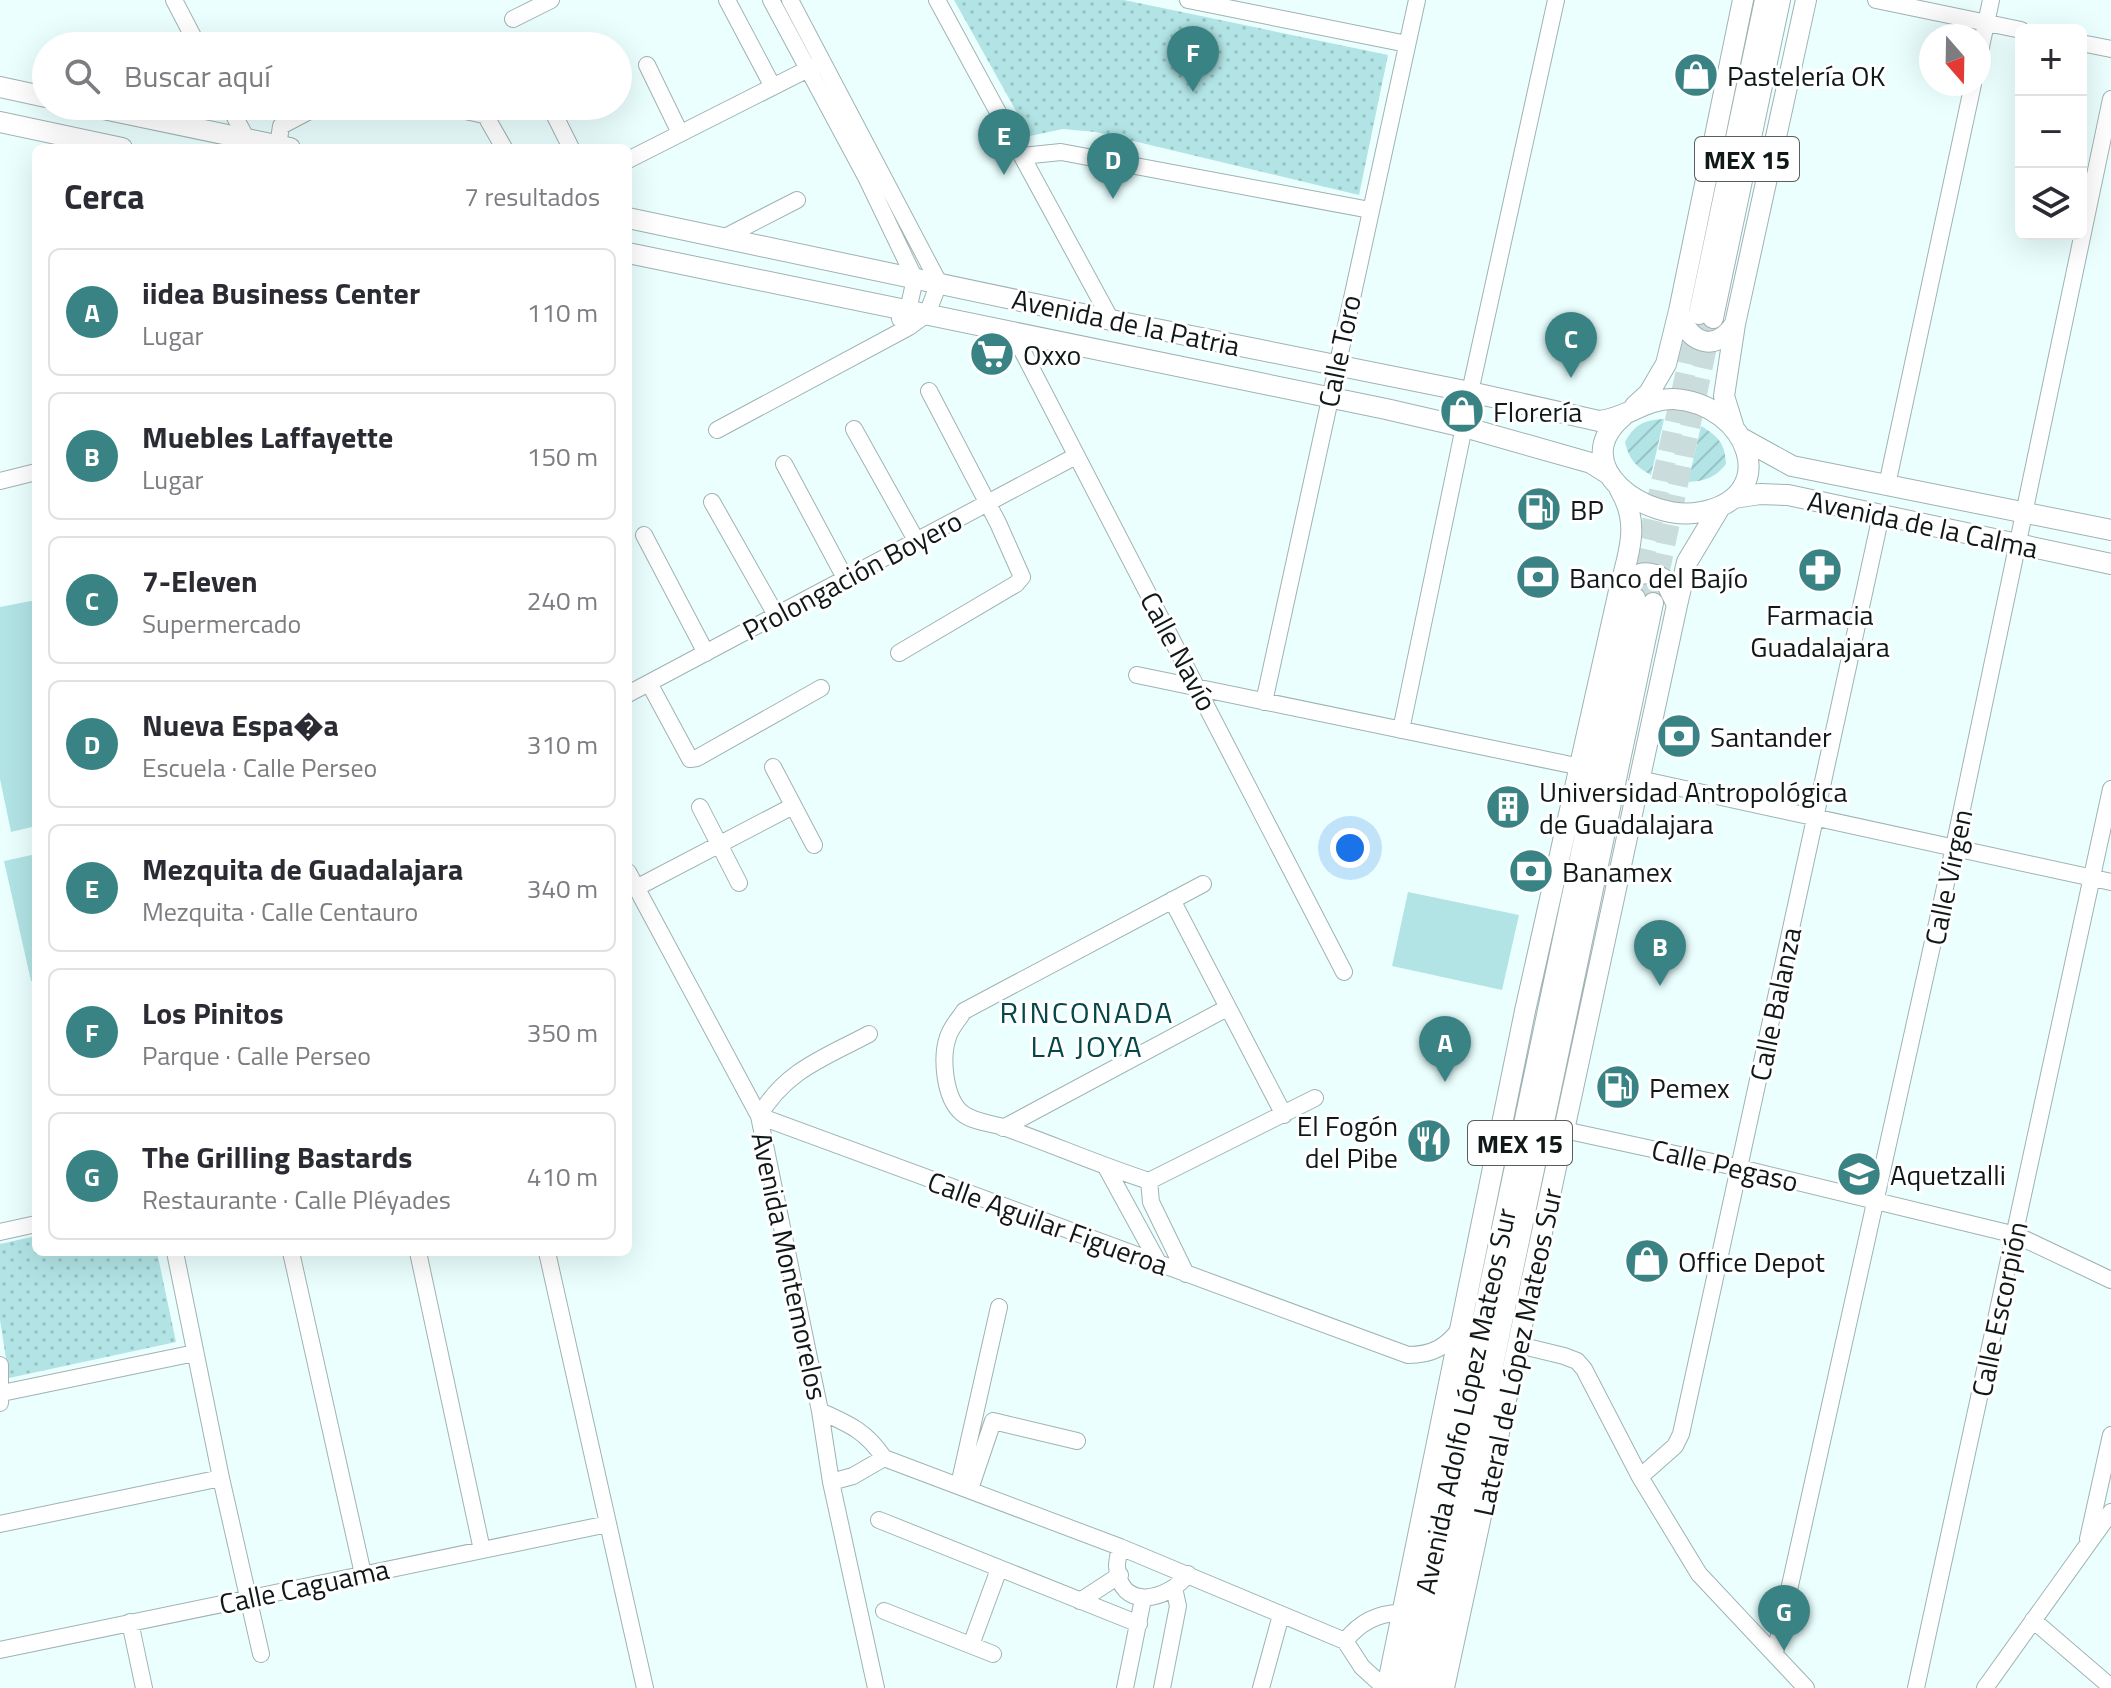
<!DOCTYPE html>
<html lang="es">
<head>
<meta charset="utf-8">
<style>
  :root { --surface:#fff; --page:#f7f7f7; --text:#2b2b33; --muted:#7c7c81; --line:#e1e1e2; --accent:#3a8384 }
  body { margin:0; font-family:"Titillium Web",sans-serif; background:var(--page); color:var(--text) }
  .controls { position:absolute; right:24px; top:24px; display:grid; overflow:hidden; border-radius:12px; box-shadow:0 8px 32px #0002 }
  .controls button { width:72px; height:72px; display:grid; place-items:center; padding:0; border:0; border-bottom:2px solid var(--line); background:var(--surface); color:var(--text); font:40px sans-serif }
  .compass { position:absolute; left:1919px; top:24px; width:72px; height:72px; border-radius:50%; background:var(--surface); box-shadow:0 8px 32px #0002; rotate:160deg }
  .you { position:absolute; left:1350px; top:848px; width:28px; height:28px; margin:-20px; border:6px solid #fff; border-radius:50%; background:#1a73e8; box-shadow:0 0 0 12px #1a73e833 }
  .badge { display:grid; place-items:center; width:52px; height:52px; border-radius:50%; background:var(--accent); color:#fff; font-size:26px; font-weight:700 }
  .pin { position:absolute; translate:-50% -66px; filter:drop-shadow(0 2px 4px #0008) }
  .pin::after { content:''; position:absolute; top:42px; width:28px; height:24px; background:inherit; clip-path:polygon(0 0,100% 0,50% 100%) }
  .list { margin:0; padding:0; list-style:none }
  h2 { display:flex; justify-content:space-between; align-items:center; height:104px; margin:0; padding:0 32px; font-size:34px }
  h2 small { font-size:26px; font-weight:400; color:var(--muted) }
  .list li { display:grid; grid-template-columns:52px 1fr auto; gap:24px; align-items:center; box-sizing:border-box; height:128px; margin:0 16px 16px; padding:0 16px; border:2px solid var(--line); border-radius:12px }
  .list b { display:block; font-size:30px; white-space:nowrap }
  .list p { margin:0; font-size:26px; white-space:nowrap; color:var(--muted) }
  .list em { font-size:26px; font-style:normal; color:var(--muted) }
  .icon { flex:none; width:44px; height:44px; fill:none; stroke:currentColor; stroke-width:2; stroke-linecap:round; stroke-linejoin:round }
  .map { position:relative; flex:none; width:2111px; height:1688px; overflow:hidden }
  .search { position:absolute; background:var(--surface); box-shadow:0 8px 32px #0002; left:32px; top:32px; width:600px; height:88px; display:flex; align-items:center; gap:20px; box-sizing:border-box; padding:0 28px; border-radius:44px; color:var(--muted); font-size:30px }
  .panel { position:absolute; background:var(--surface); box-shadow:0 8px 32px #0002; left:32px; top:144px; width:600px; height:1112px; border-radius:12px }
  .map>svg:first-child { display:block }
  .grass { fill:url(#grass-dots) }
  .garden { fill:url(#garden-furrows) }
  .pitch { fill:#b2e4e5 }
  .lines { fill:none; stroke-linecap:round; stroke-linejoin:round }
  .major-tunnel { stroke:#cadcdc; stroke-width:20; stroke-dasharray:20 10; stroke-linecap:butt }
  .minor-casing { stroke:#a0b2b3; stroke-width:18 }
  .major-casing { stroke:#a0b2b3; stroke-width:22 }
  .minor { stroke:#fff; stroke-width:16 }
  .major { stroke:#fff; stroke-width:20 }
  .labels { text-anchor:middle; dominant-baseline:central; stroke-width:6; stroke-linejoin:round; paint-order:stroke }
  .shield { fill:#fff; stroke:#585d5d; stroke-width:2 }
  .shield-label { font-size:26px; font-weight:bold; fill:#111818 }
  .poi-label { font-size:28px; fill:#111818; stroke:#fff; text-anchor:start }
  .street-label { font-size:28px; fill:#111818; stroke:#fff }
  .neighbourhood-label { font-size:30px; letter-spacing:2px; fill:#05484a; stroke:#fff }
</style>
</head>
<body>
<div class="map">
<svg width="2111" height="1688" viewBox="0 0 2111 1688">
  <defs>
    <pattern id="grass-dots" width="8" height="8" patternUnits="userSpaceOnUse" patternTransform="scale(2)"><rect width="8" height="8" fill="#b2e4e5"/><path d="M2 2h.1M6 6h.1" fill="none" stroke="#98c3c4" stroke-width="1.8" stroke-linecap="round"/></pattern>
    <pattern id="garden-furrows" width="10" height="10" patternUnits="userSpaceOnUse" patternTransform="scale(2)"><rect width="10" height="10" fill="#b2e4e5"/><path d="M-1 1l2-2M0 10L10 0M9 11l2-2" fill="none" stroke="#98c3c4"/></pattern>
  </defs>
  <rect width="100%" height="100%" fill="#ebffff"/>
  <path class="grass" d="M 954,0 L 1124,0 L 1388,55 L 1359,195 L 1096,132 L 1063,129 L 1030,136 Z
    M 36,1236 L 36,1252 L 157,1252 L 176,1342 L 9,1378 L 0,1320 L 0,1244 Z"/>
  <path class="garden" d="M 1664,419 L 1651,475 C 1635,466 1629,459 1625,442 C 1635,424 1644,420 1664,419 Z
    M 1701,426 C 1718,436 1725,443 1726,464 C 1715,478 1705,481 1688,482 Z"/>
  <path class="pitch" d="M 36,600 L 36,826 L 11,832 L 0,779 L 0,607 Z
    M 36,854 L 36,980 L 31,981 L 4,861 Z
    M 1408,892 L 1519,915 L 1502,990 L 1392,966 Z"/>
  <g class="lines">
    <path class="major-tunnel" d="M 1635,598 L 1697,322
      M 1653,603 L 1713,318"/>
    <g class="minor-casing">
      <path id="minor" d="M 174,0 L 198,46
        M 727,0 L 773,87
        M 771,0 L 867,179 L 915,279 L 908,310 L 900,319
        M 937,0 L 1111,320
        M 1188,0 L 1407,44
        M 1876,0 L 2021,30
        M 513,19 L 551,0
        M 2081,43 L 2111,49
        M 436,46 L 443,42 L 446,46
        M 1979,56 L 1991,0
        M 647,65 L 680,133
        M 229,106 L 251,147
        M 442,106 L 484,115
        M 480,106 L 504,148
        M 550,106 L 571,148
        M 278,146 L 281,126 L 319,106
        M 1022,156 L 1061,152 L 1370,210
        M 628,160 L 818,64
        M 723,238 L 797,200
        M 1012,331 L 1344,972
        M 1470,392 L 1556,0
        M 854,429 L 916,540
        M 717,430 L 909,327 L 927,314 L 939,283 L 790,0
        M 784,464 L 845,578
        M 0,481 L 36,472
        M 1887,485 L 1973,84
        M 712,502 L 776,615
        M 644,535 L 706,653
        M 899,653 L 1016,584 L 1022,577 L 998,523 L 929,391
        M 1137,675 L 1581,767
        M 649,683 L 690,759 L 697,758 L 821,688
        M 628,694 L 1076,456
        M 1264,702 L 1417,0
        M 1401,730 L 1464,427
        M 773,767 L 814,845
        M 1639,779 L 2111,882
        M 700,807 L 739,883
        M 628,872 L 759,1116 L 820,1411 L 831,1482 L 876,1688
        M 1203,884 L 964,1011 C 959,1019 951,1027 948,1037 C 941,1057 944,1098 962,1113 C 973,1122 990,1123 1003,1127 C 1052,1144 1099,1165 1149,1181 L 1315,1098
        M 636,888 L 793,806
        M 1172,900 L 1284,1115
        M 869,1034 C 824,1058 786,1070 759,1116 L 1408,1355 C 1432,1355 1447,1347 1461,1327
        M 1003,1128 L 1227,1008
        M 1564,1130 L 1740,1168 L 2016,1235 L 2111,1280
        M 1107,1169 L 1159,1264
        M 1149,1181 L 1151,1202 L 1186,1274
        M 0,1232 L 36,1224
        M 175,1252 L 221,1478 L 261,1654
        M 291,1252 L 363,1574
        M 418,1252 L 482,1550
        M 547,1252 L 645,1688
        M 1519,1345 L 1564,1356 L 1577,1361 L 1584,1369 L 1640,1477 L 1699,1574 L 1806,1688
        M 0,1365 L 0,1403
        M 2,1393 L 195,1353
        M 820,1411 C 849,1424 866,1431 884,1458 L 1120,1547 L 1345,1641 L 1362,1667 L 1385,1688
        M 1640,1477 L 1675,1446 L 1681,1434 L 1881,515
        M 831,1482 L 853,1476 L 884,1458
        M 959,1485 L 999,1307
        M 970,1489 L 993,1421 L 1077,1441
        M 879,1520 L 1139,1624
        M 0,1524 L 221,1478
        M 2088,1539 L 2111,1435
        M 1120,1547 C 1119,1553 1117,1560 1117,1566 C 1119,1612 1168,1601 1188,1574
        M 1080,1601 L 1120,1575
        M 884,1611 L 993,1654
        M 2033,1620 L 2111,1687
        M 130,1622 L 144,1688
        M 1345,1641 C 1360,1622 1379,1612 1403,1613
        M 971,1645 L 999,1569
        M 0,1650 L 608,1524
        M 1775,1653 L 1954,847 L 2111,99
        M 1125,1688 L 1143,1599
        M 1162,1688 L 1178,1606 L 1174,1588
        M 1261,1688 L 1281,1615
        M 1916,1688 L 2111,789
        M 1985,1688 L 2111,1512"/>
    </g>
    <g class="major-casing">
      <path id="major" d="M 0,87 L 46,97
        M 89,106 L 290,148
        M 0,122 L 122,148
        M 628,218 L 1111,320 L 1470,392 L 1599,421 C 1626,419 1645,398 1674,399 C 1749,404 1783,497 1701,512 C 1647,523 1564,466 1623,416
        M 628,253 L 1386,409 L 1464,427 L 1591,463 L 1610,475
        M 1679,311 C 1687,343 1715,354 1735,324
        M 1699,314 L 1765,0
        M 1713,318 L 1780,0
        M 1635,406 L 1649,393 L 1666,364 L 1679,311 L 1743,0
        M 1733,425 L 1724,396 L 1735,324 L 1806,0
        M 1743,439 L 1792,466 L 2111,530
        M 1734,498 L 1760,494 L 1788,495 L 2111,564
        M 1619,591 C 1634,574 1644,567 1665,580 L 1677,605
        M 1387,1688 L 1525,1011 L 1619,591 C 1628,555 1641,524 1620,490
        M 1405,1688 L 1635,598
        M 1425,1688 L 1653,603
        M 1444,1688 L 1677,605 L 1687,562 L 1720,507"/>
    </g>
    <use href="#minor" class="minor"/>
    <use href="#major" class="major"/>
  </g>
  <defs>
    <g id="shop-disc" transform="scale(2.3)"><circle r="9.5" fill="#3a8384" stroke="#fff"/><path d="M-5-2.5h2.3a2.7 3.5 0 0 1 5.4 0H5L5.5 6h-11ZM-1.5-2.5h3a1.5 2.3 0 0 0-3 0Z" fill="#fff"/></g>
    <g id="supermarket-disc" transform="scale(2.3)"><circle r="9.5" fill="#3a8384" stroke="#fff"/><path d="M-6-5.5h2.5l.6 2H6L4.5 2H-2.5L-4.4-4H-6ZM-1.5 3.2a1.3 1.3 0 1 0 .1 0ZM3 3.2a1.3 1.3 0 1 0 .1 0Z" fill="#fff"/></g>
    <g id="fuel-disc" transform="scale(2.3)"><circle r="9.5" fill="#3a8384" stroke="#fff"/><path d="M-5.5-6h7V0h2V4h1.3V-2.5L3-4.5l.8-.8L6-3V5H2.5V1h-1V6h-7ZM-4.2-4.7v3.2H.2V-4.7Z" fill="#fff"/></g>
    <g id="pharmacy-disc" transform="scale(2.3)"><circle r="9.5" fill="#3a8384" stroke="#fff"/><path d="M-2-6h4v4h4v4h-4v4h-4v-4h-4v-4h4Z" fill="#fff"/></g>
    <g id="bank-disc" transform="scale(2.3)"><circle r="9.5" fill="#3a8384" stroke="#fff"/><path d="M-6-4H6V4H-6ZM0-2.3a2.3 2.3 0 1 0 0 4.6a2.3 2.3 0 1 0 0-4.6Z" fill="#fff"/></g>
    <g id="building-disc" transform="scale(2.3)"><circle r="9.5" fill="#3a8384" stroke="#fff"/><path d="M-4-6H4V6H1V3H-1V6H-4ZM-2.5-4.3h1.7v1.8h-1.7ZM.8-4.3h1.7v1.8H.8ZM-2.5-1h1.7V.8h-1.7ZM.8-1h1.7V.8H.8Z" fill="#fff"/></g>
    <g id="restaurant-disc" transform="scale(2.3)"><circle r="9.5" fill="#3a8384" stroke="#fff"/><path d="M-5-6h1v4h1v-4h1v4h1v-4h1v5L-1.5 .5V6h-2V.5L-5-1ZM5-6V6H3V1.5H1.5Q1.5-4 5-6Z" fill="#fff"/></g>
    <g id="school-disc" transform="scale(2.3)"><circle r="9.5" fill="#3a8384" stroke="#fff"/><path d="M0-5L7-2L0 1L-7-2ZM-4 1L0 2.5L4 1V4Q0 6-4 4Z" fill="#fff"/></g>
  </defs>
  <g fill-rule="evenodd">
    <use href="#shop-disc" x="1696" y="75"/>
    <use href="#supermarket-disc" x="992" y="354"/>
    <use href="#shop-disc" x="1462" y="411"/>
    <use href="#fuel-disc" x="1539" y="509"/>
    <use href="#pharmacy-disc" x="1820" y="570"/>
    <use href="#bank-disc" x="1538" y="577"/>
    <use href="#bank-disc" x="1679" y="736"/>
    <use href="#building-disc" x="1508" y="807"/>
    <use href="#bank-disc" x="1531" y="871"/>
    <use href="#fuel-disc" x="1618" y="1087"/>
    <use href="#restaurant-disc" x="1429" y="1141"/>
    <use href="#school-disc" x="1859" y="1174"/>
    <use href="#shop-disc" x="1647" y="1261"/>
  </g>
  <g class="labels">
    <g class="shield">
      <rect x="1695" y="137" width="104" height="44" rx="6"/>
      <rect x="1468" y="1121" width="104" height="44" rx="6"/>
    </g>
    <g class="shield-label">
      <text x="1747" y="159">MEX 15</text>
      <text x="1520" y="1143">MEX 15</text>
    </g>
    <g class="poi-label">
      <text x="1727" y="75">Pastelería OK</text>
      <text x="1023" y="354">Oxxo</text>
      <text x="1493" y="411">Florería</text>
      <text x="1570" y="509">BP</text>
      <text x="1569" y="577">Banco del Bajío</text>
      <text x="1820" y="614" text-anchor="middle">Farmacia<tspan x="1820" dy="32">Guadalajara</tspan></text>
      <text x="1710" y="736">Santander</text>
      <text x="1539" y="791">Universidad Antropológica<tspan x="1539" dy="32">de Guadalajara</tspan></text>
      <text x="1562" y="871">Banamex</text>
      <text x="1649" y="1087">Pemex</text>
      <text x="1398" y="1125" text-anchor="end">El Fogón<tspan x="1398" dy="32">del Pibe</tspan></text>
      <text x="1890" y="1174">Aquetzalli</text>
      <text x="1678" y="1261">Office Depot</text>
    </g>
    <g class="street-label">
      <text transform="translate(1126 322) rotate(12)">Avenida de la Patria</text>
      <text transform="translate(1339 351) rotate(-78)">Calle Toro</text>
      <text transform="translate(1923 524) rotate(12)">Avenida de la Calma</text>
      <text transform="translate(852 575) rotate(-28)">Prolongación Boyero</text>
      <text transform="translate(1179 651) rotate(62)">Calle Navío</text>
      <text transform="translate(1948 877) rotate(-78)">Calle Virgen</text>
      <text transform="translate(1775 1004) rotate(-78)">Calle Balanza</text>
      <text transform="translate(1725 1165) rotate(13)">Calle Pegaso</text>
      <text transform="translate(1048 1223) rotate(20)">Calle Aguilar Figueroa</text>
      <text transform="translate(790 1266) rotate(78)">Avenida Montemorelos</text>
      <text transform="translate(1999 1309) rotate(-78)">Calle Escorpión</text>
      <text transform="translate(1517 1352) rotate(-78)">Lateral de López Mateos Sur</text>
      <text transform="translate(1465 1401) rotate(-78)">Avenida Adolfo López Mateos Sur</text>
      <text transform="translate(304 1586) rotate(-12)">Calle Caguama</text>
    </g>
    <g class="neighbourhood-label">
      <text x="1087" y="1012">RINCONADA<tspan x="1087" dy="34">LA JOYA</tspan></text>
    </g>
  </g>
</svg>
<div class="controls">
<button>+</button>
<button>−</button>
<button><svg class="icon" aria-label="layers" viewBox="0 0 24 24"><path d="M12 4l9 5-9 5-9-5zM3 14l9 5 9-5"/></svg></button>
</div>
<svg class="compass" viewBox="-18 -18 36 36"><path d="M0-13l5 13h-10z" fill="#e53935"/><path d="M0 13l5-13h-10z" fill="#7c7c81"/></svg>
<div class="you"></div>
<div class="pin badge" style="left:1445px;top:1082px">A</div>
<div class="pin badge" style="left:1660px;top:986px">B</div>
<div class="pin badge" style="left:1571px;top:378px">C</div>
<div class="pin badge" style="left:1113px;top:199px">D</div>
<div class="pin badge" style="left:1004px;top:175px">E</div>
<div class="pin badge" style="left:1193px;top:92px">F</div>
<div class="pin badge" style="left:1784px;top:1651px">G</div>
<div class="search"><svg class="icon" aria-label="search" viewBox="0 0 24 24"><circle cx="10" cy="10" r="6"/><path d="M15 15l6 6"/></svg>Buscar aquí</div>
<section class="panel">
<h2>Cerca<small>7 resultados</small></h2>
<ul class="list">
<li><span class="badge">A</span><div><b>iidea Business Center</b><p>Lugar</p></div><em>110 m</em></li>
<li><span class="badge">B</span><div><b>Muebles Laffayette</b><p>Lugar</p></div><em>150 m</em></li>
<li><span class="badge">C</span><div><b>7-Eleven</b><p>Supermercado</p></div><em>240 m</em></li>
<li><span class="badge">D</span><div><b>Nueva Espa�a</b><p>Escuela · Calle Perseo</p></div><em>310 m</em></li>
<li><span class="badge">E</span><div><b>Mezquita de Guadalajara</b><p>Mezquita · Calle Centauro</p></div><em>340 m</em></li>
<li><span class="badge">F</span><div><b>Los Pinitos</b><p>Parque · Calle Perseo</p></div><em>350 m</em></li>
<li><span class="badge">G</span><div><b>The Grilling Bastards</b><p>Restaurante · Calle Pléyades</p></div><em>410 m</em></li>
</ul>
</section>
</div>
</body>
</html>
